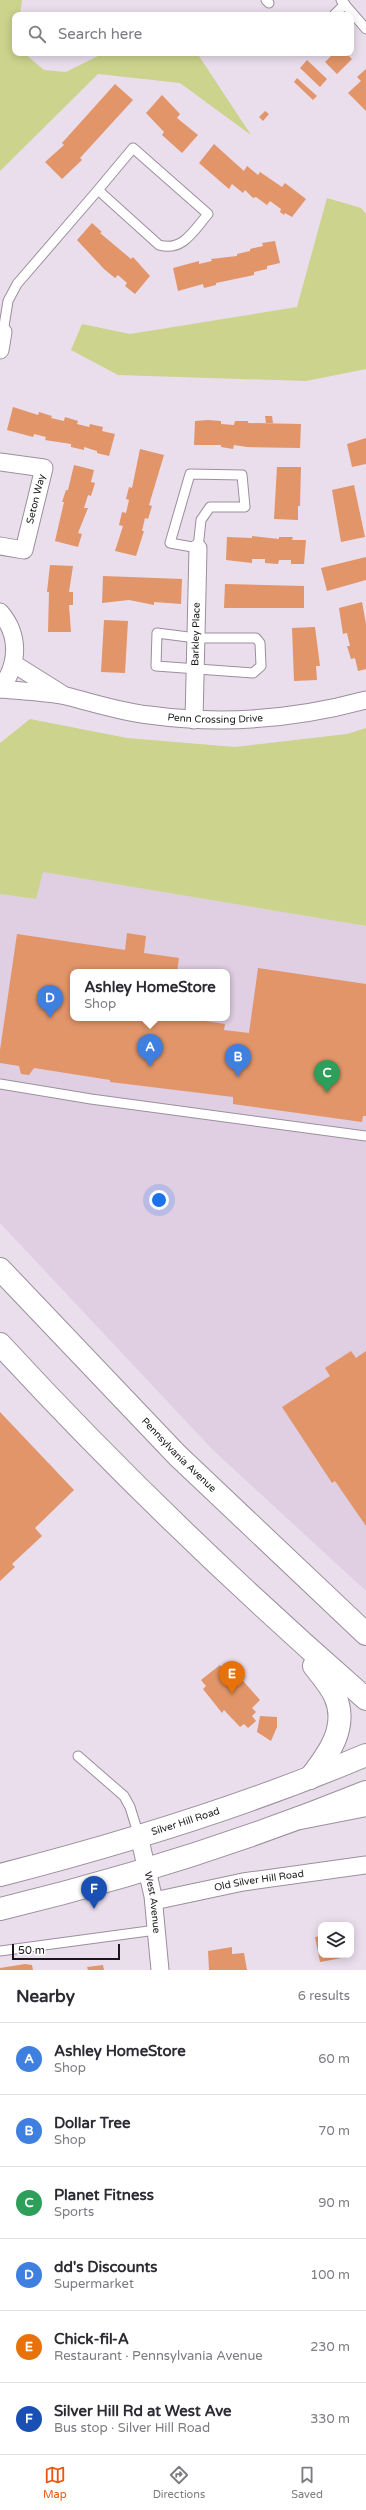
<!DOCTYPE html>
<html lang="en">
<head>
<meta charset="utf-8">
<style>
  :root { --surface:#fff; --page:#f7f7f7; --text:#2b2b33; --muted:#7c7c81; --line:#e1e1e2; --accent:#ea580c }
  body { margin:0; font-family:"Varela Round",sans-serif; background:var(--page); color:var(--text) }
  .controls { position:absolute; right:12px; bottom:12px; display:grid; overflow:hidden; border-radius:8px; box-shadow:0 2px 10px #0003 }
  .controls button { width:36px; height:36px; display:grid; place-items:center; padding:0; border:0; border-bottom:1px solid var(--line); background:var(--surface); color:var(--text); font:20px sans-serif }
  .scale { position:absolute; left:12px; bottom:10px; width:108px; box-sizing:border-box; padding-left:4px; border:2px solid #1a161b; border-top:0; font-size:11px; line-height:14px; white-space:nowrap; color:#1a161b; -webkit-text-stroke:3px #fff; paint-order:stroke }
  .you { position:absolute; left:159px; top:1200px; width:14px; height:14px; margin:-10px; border:3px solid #fff; border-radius:50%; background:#1a73e8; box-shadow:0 0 0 6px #1a73e833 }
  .badge { display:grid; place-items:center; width:26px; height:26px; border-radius:50%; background:var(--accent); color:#fff; font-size:13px; font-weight:700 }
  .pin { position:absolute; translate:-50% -33px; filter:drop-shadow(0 1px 2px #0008) }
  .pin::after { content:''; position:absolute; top:21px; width:14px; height:12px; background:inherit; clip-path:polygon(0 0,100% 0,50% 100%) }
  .popup { position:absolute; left:70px; top:969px; width:160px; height:52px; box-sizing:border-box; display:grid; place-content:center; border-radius:8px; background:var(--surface); filter:drop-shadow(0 1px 3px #0005); font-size:13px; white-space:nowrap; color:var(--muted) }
  .popup b { font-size:15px; color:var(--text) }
  .popup::after { content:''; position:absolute; left:50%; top:100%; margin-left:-8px; border:8px solid transparent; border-top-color:var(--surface) }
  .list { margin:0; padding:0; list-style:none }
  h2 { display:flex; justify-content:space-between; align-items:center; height:52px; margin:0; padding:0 16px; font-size:17px }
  h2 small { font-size:13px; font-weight:400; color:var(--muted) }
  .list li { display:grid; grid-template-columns:26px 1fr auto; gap:12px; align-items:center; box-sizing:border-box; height:72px; padding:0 16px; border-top:1px solid var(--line) }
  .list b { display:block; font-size:15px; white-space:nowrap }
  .list p { margin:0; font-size:13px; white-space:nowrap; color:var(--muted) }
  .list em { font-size:13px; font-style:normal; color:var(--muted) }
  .icon { flex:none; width:22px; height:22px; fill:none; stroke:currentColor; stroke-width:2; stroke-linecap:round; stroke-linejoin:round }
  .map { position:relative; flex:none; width:366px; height:1970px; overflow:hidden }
  .search { position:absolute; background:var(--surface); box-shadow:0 2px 10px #0003; left:12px; right:12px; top:12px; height:44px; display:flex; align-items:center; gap:10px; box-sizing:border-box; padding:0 14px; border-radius:8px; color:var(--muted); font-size:15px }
  .sheet { height:484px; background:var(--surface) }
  nav { display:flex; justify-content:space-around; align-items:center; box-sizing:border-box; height:56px; border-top:1px solid var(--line); background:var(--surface); font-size:11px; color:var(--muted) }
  nav a { display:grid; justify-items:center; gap:2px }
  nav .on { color:var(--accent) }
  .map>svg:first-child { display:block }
  .built { fill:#e0cee3; fill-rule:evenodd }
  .green { fill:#cbd38c }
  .building { fill:#e19569 }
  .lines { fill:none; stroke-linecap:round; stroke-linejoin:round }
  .lane-casing { stroke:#9b8f9d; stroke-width:11 }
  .street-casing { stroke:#9b8f9d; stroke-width:19 }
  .primary-casing { stroke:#9b8f9d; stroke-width:24 }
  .highway-casing { stroke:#9b8f9d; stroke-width:24 }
  .lane { stroke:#fff; stroke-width:9 }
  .street { stroke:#fff; stroke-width:17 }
  .primary { stroke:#fff; stroke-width:22 }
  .highway { stroke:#fff; stroke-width:22 }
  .labels { text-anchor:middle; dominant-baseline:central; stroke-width:3.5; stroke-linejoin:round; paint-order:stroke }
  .street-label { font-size:10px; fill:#1a161b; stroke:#fff }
</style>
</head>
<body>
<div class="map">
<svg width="366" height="1970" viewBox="0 0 366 1970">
  <rect width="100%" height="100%" fill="#eaddec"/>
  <path class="built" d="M 43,872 L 366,926 L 366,1591 L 213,1450 L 0,1223 L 0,894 L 35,899 ZM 73,972 L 227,972 L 227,1018 L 73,1018 Z"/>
  <path class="green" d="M 0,0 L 22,0 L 20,15 L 15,15 L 15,53 L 24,53 L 44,70 L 66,72 L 104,53 L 197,53 L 251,135 L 180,83 L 98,74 L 0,171 Z
    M 327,198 L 361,208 L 366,214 L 366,369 L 306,381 L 118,375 L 71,350 L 82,324 L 130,334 L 297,307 Z
    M 30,719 L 127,738 L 235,747 L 347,734 L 366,728 L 366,926 L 43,872 L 36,899 L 0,894 L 0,743 Z"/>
  <path class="building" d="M 334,53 L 346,53 L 352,59 L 337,74 L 325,62 Z
    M 307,60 L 327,79 L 320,87 L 300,68 Z
    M 366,69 L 366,111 L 348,93 L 361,81 L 357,77 Z
    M 297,78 L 317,96 L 313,100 L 294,82 Z
    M 115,84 L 133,100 L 80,158 L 82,160 L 62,179 L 45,162 L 64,145 L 62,143 Z
    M 162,95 L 180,114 L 177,118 L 198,135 L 182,153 L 162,135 L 164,132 L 146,113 Z
    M 265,111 L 269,114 L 263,121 L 259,117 Z
    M 214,144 L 244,171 L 247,166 L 258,175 L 260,172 L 282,187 L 285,183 L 306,199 L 292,217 L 285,213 L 284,215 L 280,212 L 281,209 L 270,201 L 267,205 L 256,197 L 253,198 L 245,190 L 243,193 L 232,184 L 229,189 L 199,163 Z
    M 92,223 L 102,232 L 100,233 L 131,259 L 133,257 L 150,276 L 135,294 L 125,286 L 127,283 L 118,275 L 115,278 L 104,269 L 77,240 Z
    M 275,241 L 280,263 L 267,266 L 267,269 L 254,272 L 254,275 L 216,283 L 216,285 L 204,288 L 203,284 L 178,291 L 173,268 L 199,261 L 199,264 L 212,261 L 211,259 L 237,256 L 237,254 L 250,251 L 250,249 L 263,246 L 262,243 Z
    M 13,407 L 38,415 L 39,412 L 52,416 L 51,418 L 64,421 L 65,417 L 78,421 L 77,424 L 89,427 L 90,424 L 103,427 L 102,431 L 115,434 L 109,456 L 97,453 L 97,451 L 84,447 L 84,450 L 71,447 L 71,444 L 45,440 L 46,437 L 34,434 L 33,437 L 7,430 Z
    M 265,416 L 272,416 L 273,423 L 266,423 Z
    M 208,420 L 221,421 L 221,424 L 234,425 L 235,421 L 248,421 L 248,423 L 301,424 L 300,448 L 247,447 L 234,445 L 233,449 L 221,447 L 221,445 L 194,445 L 195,421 Z
    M 366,438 L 366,464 L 352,467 L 347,444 Z
    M 140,449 L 164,455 L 149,505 L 152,506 L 148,519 L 145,518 L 142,531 L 144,531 L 136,556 L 115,551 L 123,526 L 119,525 L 122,512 L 126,513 L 129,500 L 126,499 L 129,487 L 132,488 Z
    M 74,465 L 94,470 L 91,482 L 95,483 L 91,496 L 88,495 L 84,508 L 88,508 L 78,533 L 82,534 L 78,547 L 55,541 L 64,502 L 62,502 L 66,490 L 68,490 Z
    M 277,467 L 301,467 L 300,506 L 298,506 L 298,520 L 274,519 Z
    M 354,485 L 365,537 L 341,542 L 332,490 Z
    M 252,536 L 279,539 L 279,537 L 293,537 L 292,540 L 306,540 L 304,564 L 291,564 L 291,560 L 279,560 L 278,564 L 265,563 L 265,559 L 252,559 L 252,563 L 226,560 L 227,537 L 252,538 Z
    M 366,557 L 366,580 L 327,591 L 321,568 Z
    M 50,565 L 73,566 L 69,592 L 73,592 L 73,605 L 69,605 L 71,632 L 48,632 L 49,592 L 47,592 Z
    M 103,576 L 182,579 L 181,604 L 154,602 L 154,605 L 129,600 L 102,603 Z
    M 225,584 L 304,586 L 304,608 L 224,608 Z
    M 362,602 L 366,624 L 366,669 L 358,671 L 355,658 L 351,659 L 347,646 L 350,646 L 347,633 L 343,634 L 339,608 Z
    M 104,620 L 128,621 L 125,673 L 101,672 Z
    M 315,627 L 320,666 L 316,666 L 317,680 L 294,681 L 292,628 Z
    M 127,933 L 146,936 L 144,953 L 179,958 L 177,972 L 73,972 L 73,1018 L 186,1018 L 225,1024 L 224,1030 L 249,1033 L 258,968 L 366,984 L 366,1116 L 363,1116 L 362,1122 L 233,1104 L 233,1097 L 110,1082 L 110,1080 L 34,1068 L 29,1075 L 21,1074 L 19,1066 L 0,1063 L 0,1050 L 17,934 L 125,950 Z
    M 351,1351 L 356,1358 L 366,1351 L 366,1526 L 335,1481 L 332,1483 L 282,1407 L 330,1376 L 325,1368 Z
    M 0,1412 L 74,1490 L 35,1528 L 42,1536 L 12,1564 L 15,1567 L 0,1581 Z
    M 220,1665 L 224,1669 L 229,1665 L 260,1700 L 252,1708 L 256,1712 L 252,1716 L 256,1721 L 248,1728 L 244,1724 L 240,1727 L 224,1710 L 222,1713 L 203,1689 L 206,1686 L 201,1680 Z
    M 260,1716 L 277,1717 L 277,1727 L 271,1741 L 257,1732 Z
    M 321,1936 L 321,1955 L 346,1955 L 347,1957 L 320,1962 L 315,1937 Z
    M 232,1947 L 232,1954 L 244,1953 L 247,1970 L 209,1970 L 208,1951 Z
    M 25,1964 L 32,1965 L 33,1970 L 0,1970 L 0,1968 Z
    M 103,1965 L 104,1970 L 88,1970 L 87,1967 Z"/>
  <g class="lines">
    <g class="lane-casing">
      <path id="lane" d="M 266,0 L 269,3
        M 341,0 L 366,29
        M 334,15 L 345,4
        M 133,148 L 208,214 C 194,230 183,252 159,245 L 98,190 Z
        M 0,332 L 3,332 L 8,301 L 17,284 L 98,190
        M 190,474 L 242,475 L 245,507 L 210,507 L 201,520 L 198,548 L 170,543 Z
        M 157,633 L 196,638 L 256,638 L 260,643 L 261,666 L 253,673 L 156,666 Z
        M 0,1084 L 91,1099 L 366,1136
        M 78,1756 L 124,1796 L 130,1807 L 139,1836
        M 0,1951 L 156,1930"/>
    </g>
    <g class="street-casing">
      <g id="street">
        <path d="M 0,350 L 3,332"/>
        <path d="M 0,462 L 44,468 L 24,550 L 0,546"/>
        <path d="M 0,612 C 20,635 19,665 0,689"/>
        <path d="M 14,664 L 62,694"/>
        <path id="s1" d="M 0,689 C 22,691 45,692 66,696 C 94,703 121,712 149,715 C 222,725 296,719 366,700"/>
        <path id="s2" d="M 194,720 L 198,548"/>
        <path id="s3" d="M 139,1836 L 153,1896 L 160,1970"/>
        <path id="s4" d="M 154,1901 L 243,1882 L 366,1865"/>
      </g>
    </g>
    <g class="primary-casing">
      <g id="primary">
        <path id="s5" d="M 0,1875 C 125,1843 248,1805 366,1755"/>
        <path d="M 0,1909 C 125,1879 247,1840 366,1792"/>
      </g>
    </g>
    <g class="highway-casing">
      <g id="highway">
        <path id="s6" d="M 0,1269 L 177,1455 L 366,1634"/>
        <path d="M 0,1344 C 115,1469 238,1587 366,1699"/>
        <path d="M 310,1778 C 328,1755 349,1727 335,1696 C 330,1685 321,1675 314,1666"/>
        <path d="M 300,1818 L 366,1805"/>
      </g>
    </g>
    <use href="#lane" class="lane"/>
    <use href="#street" class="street"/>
    <use href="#primary" class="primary"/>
    <use href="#highway" class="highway"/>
  </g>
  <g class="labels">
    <g class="street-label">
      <text transform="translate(36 499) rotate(-76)">Seton Way</text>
      <text stroke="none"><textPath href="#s2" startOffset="86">Barkley Place</textPath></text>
      <text stroke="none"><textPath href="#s1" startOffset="218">Penn Crossing Drive</textPath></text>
      <text stroke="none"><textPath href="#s6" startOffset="258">Pennsylvania Avenue</textPath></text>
      <text stroke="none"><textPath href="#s5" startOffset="193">Silver Hill Road</textPath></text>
      <text stroke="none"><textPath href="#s4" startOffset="107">Old Silver Hill Road</textPath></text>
      <text stroke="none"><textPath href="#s3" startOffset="68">West Avenue</textPath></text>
    </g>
  </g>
</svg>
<div class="controls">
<button><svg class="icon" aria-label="layers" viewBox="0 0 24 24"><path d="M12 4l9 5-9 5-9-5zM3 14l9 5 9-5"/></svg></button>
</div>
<div class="scale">50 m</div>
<div class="you"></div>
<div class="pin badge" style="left:150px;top:1067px;background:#3f7fe0">A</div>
<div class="popup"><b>Ashley HomeStore</b>Shop</div>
<div class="pin badge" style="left:238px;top:1077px;background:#3f7fe0">B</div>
<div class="pin badge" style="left:327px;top:1093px;background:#2e9e5b">C</div>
<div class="pin badge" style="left:50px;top:1018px;background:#3f7fe0">D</div>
<div class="pin badge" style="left:232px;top:1694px;background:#e8710a">E</div>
<div class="pin badge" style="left:94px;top:1909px;background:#1a4fb4">F</div>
<div class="search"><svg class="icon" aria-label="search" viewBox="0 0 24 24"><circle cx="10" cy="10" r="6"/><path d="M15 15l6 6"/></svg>Search here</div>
</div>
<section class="sheet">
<h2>Nearby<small>6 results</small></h2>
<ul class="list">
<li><span class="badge" style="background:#3f7fe0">A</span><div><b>Ashley HomeStore</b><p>Shop</p></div><em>60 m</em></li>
<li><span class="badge" style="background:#3f7fe0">B</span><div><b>Dollar Tree</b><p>Shop</p></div><em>70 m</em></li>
<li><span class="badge" style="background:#2e9e5b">C</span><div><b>Planet Fitness</b><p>Sports</p></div><em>90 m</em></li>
<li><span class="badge" style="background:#3f7fe0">D</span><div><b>dd's Discounts</b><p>Supermarket</p></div><em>100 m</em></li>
<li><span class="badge" style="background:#e8710a">E</span><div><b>Chick-fil-A</b><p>Restaurant · Pennsylvania Avenue</p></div><em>230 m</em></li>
<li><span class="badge" style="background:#1a4fb4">F</span><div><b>Silver Hill Rd at West Ave</b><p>Bus stop · Silver Hill Road</p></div><em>330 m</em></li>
</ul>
</section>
<nav>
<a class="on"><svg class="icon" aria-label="map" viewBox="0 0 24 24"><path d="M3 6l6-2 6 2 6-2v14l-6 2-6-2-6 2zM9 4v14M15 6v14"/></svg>Map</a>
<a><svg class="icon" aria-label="directions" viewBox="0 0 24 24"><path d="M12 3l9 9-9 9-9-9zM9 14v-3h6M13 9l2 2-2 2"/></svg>Directions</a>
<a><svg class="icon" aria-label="saved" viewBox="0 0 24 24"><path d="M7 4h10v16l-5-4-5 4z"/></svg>Saved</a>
</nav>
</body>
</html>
